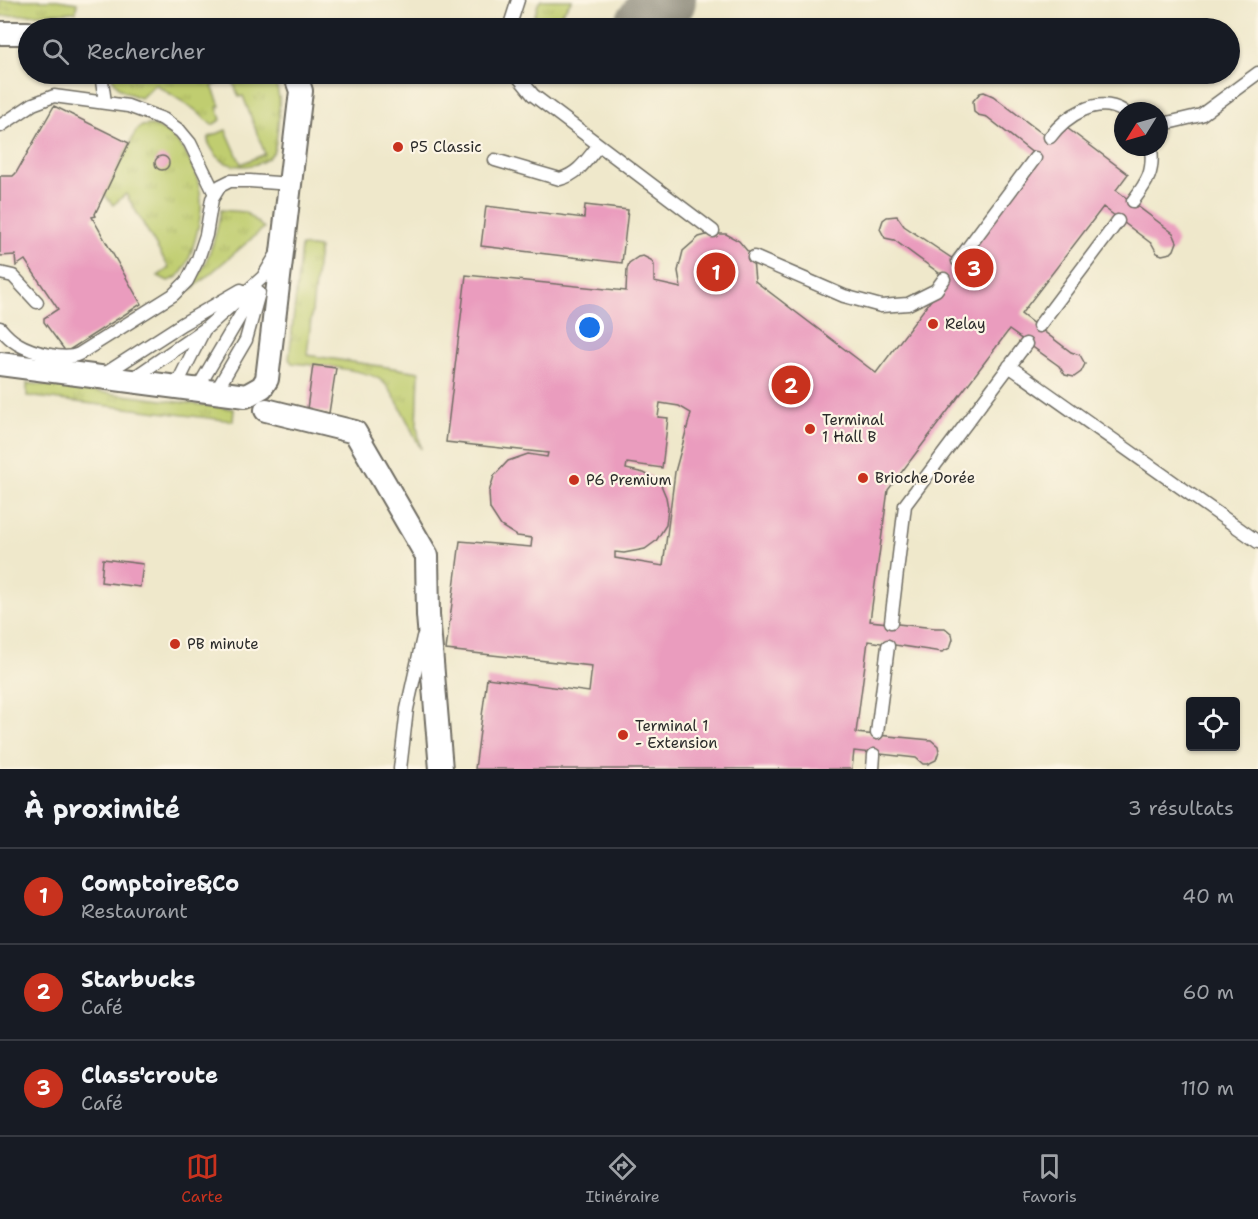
<!DOCTYPE html>
<html lang="fr">
<head>
<meta charset="utf-8">
<style>
  :root { --surface:#171b24; --page:#20242c; --text:#f1f3f6; --muted:#9ea1a6; --line:#363941; --accent:#c8321e }
  body { margin:0; font-family:"Shantell Sans",sans-serif; background:var(--page); color:var(--text) }
  .controls { position:absolute; right:18px; bottom:18px; display:grid; overflow:hidden; border-radius:6px; box-shadow:0 2px 4px #0004 }
  .controls button { width:54px; height:54px; display:grid; place-items:center; padding:0; border:0; border-bottom:2px solid var(--line); background:var(--surface); color:var(--text); font:30px sans-serif }
  .compass { position:absolute; left:1114px; top:102px; width:54px; height:54px; border-radius:50%; background:var(--surface); box-shadow:0 2px 4px #0004; rotate:233deg }
  .you { position:absolute; left:590px; top:328px; width:21px; height:21px; margin:-15px; border:4px solid #fff; border-radius:50%; background:#1a73e8; box-shadow:0 0 0 9px #1a73e833 }
  .badge { display:grid; place-items:center; width:39px; height:39px; border-radius:50%; background:var(--accent); color:#fff; font-size:20px; font-weight:700 }
  .pin { position:absolute; translate:-50% -50%; border:3px solid #fff; box-shadow:0 2px 6px #0006 }
  .list { margin:0; padding:0; list-style:none }
  h2 { display:flex; justify-content:space-between; align-items:center; height:78px; margin:0; padding:0 24px; font-size:26px }
  h2 small { font-size:20px; font-weight:400; color:var(--muted) }
  .list li { display:grid; grid-template-columns:39px 1fr auto; gap:18px; align-items:center; box-sizing:border-box; height:96px; padding:0 24px; border-top:2px solid var(--line) }
  .list b { display:block; font-size:22px; white-space:nowrap }
  .list p { margin:0; font-size:20px; white-space:nowrap; color:var(--muted) }
  .list em { font-size:20px; font-style:normal; color:var(--muted) }
  .icon { flex:none; width:33px; height:33px; fill:none; stroke:currentColor; stroke-width:2; stroke-linecap:round; stroke-linejoin:round }
  .map { position:relative; flex:none; width:1258px; height:769px; overflow:hidden }
  .search { position:absolute; background:var(--surface); box-shadow:0 2px 4px #0004; left:18px; right:18px; top:18px; height:66px; display:flex; align-items:center; gap:15px; box-sizing:border-box; padding:0 21px; border-radius:33px; color:var(--muted); font-size:22px }
  .sheet { height:366px; background:var(--surface) }
  nav { display:flex; justify-content:space-around; align-items:center; box-sizing:border-box; height:84px; border-top:2px solid var(--line); background:var(--surface); font-size:16px; color:var(--muted) }
  nav a { display:grid; justify-items:center; gap:3px }
  nav .on { color:var(--accent) }
  .map>svg:first-child { display:block }
  .grass { fill:url(#grass-tufts); stroke:#767c4d; stroke-width:1.5 }
  .lines { fill:none; stroke-linecap:round; stroke-linejoin:round }
  .taxiway { stroke:#8d8a7b; stroke-width:62 }
  .building { fill:#ea9cbe; fill-rule:evenodd }
  .service-casing { stroke:#706d63; stroke-width:15 }
  .minor-casing { stroke:#706d63; stroke-width:26 }
  .service { stroke:#fff; stroke-width:12 }
  .minor { stroke:#fff; stroke-width:22 }
  .poi-dot { fill:#c8321e; stroke:#fcf5e5; stroke-width:2 }
  .labels { text-anchor:middle; dominant-baseline:central; stroke-width:4.5; stroke-linejoin:round; paint-order:stroke }
  .poi-label { font-size:15px; fill:#2b2b2b; stroke:#fcf5e5; text-anchor:start }
</style>
</head>
<body>
<div class="map">
<svg width="1258" height="769" viewBox="0 0 1258 769">
  <defs>
    <pattern id="grass-tufts" width="24" height="20" patternUnits="userSpaceOnUse" patternTransform="scale(1.5)"><rect width="24" height="20" fill="#c0cd6f"/><path d="M3 7l-1-3M5 7V3M7 7l1-3M15 17l-1-3M17 17v-4M19 17l1-3" fill="none" stroke="#a5b060"/></pattern>
  </defs>
  <rect width="100%" height="100%" fill="#fcf5e5"/>
  <filter id="ink" filterUnits="userSpaceOnUse"><feTurbulence type="fractalNoise" baseFrequency=".0167" numOctaves="2"/><feDisplacementMap in="SourceGraphic" scale="12" xChannelSelector="R" yChannelSelector="G"/><feConvolveMatrix kernelMatrix="1 2 1 2 8 2 1 2 1" color-interpolation-filters="sRGB"/></filter>
  <filter id="wash" filterUnits="userSpaceOnUse"><feTurbulence type="fractalNoise" baseFrequency=".008" numOctaves="4" result="noise"/><feDisplacementMap in="SourceGraphic" scale="24" xChannelSelector="R" yChannelSelector="G"/><feGaussianBlur stdDeviation="1.35" result="paint"/><feColorMatrix in="noise" values="0 0 0 0 0 0 0 0 0 0 0 0 0 0 0 0 0 1.4 0 .05"/><feComposite in="paint" operator="in"/></filter>
  <g filter="url(#wash)">
    <rect width="100%" height="100%" fill="#efe8cb"/>
    <path class="grass" d="M 0,0 L 57,0 L 77,3 L 76,12 L 0,16 Z
      M 541,0 L 572,0 L 550,28 L 531,28 L 538,4 Z
      M 111,74 L 267,74 C 274,79 278,89 279,98 C 280,108 277,145 273,153 C 262,168 231,171 218,157 C 214,153 211,147 208,142 L 209,137 L 226,130 L 241,164 L 265,154 L 243,96 L 239,97 L 232,79 L 212,86 L 220,106 L 217,107 L 221,120 L 212,125 L 194,109 L 155,84 L 141,98 C 126,93 116,90 111,74 Z
      M 150,125 C 183,134 203,178 201,210 C 200,224 196,237 192,250 C 188,263 182,278 168,281 L 158,276 L 169,268 L 126,194 L 113,205 L 104,194 L 136,131 L 142,126 Z
      M 221,210 L 245,212 L 264,228 L 191,290 C 207,265 216,239 221,210 Z
      M 301,246 L 319,248 L 307,355 L 419,372 L 417,426 L 421,449 C 412,432 396,393 382,381 C 368,369 312,365 292,363 L 289,359 Z
      M 27,383 L 234,409 L 233,421 L 27,396 Z"/>
    <g class="lines">
      <path class="taxiway" d="M 644,28 L 665,0"/>
    </g>
    <g id="blocks">
      <path class="building" d="M 984,92 L 993,96 L 1052,141 L 1063,125 L 1128,174 L 1116,190 L 1173,233 L 1177,242 L 1174,250 L 1171,253 L 1162,255 L 1157,253 L 1152,244 L 1103,207 L 1021,314 L 1071,352 L 1080,355 L 1085,364 L 1081,372 L 1074,377 L 1065,375 L 1059,366 L 1009,330 L 888,490 L 870,621 L 935,628 L 945,628 L 952,634 L 953,639 L 950,648 L 942,652 L 868,641 L 856,733 L 931,740 L 938,746 L 939,751 L 936,760 L 928,764 L 923,764 L 916,758 L 854,751 L 852,769 L 475,769 L 487,678 L 589,692 L 592,666 L 446,650 L 460,541 L 531,547 L 532,538 L 517,536 L 501,526 L 490,509 L 489,492 L 494,476 L 508,461 L 528,454 L 547,457 L 548,453 L 446,442 L 466,275 L 626,291 L 627,269 L 629,263 L 638,257 L 643,256 L 651,260 L 654,265 L 654,282 L 681,288 L 678,271 L 683,251 L 699,237 L 710,234 L 726,234 L 739,241 L 749,253 L 753,260 L 755,281 L 876,373 L 947,279 L 894,240 L 885,238 L 880,229 L 883,220 L 887,217 L 897,216 L 904,226 L 959,263 L 1039,158 L 987,117 L 978,115 L 974,112 L 973,101 L 980,93 ZM 660,403 L 679,406 L 691,413 L 675,472 L 663,566 L 615,558 L 615,552 L 624,553 L 645,549 L 656,541 L 666,525 L 668,508 L 666,497 L 661,485 L 653,478 L 644,473 L 626,469 L 627,463 L 662,468 L 668,418 L 658,417 Z
        M 54,106 L 129,143 L 95,214 L 96,216 L 92,217 L 141,304 L 66,352 L 44,322 L 44,318 L 58,309 L 25,260 L 16,266 L 15,255 L 0,256 L 0,176 L 13,176 L 16,173 Z
        M155 163a7 7 0 1 1 14 0a7 7 0 1 1-14 0Z
        M 585,205 L 628,210 L 622,263 L 481,246 L 486,206 L 584,218 Z
        M 313,365 L 336,368 L 329,413 L 307,409 Z
        M 103,559 L 143,564 L 140,587 L 101,582 Z"/>
    </g>
  </g>
  <g filter="url(#ink)">
    <use href="#blocks" fill-opacity="0" stroke="#706d63" stroke-width="1.5"/>
    <g class="lines">
      <g class="service-casing">
        <path id="service" d="M 509,28 L 518,0
          M 101,74 L 105,102
          M 516,74 L 533,95 L 713,231
          M 1159,125 L 1201,115 L 1258,73
          M 0,126 L 33,104 L 54,96 L 128,106 L 163,119 L 180,131 L 190,143 L 214,192
          M 1050,137 C 1066,116 1097,95 1123,111
          M 495,160 L 560,179 C 579,174 587,159 599,145
          M 1133,201 C 1148,181 1154,172 1151,147
          M 754,257 L 844,296 L 881,306 L 908,304 L 936,290 L 944,279
          M 958,261 L 1035,158
          M 0,273 L 13,276 L 37,302
          M 1039,326 L 1118,221
          M 0,328 C 5,334 11,340 18,344 C 31,352 65,361 79,354 L 173,295 L 187,281 L 198,259 L 206,235 L 212,199 L 220,186 L 230,181 L 250,181 L 291,184
          M 1009,366 L 1258,542
          M 103,375 L 182,324 L 241,290
          M 132,379 L 205,329 L 263,277 L 275,257
          M 175,388 L 204,330
          M 196,391 L 256,289
          M 215,393 L 246,340 L 259,293
          M 891,622 L 905,505 L 1026,344
          M 877,733 L 888,646
          M 400,769 L 407,709 L 423,637
          M 873,769 L 874,755"/>
      </g>
      <g class="minor-casing">
        <path id="minor" d="M 0,33 L 28,33
          M 0,364 L 246,396 L 262,387 L 267,379 L 301,91 L 295,74
          M 266,410 L 355,432 L 427,556 L 428,615 L 441,769"/>
      </g>
      <use href="#service" class="service"/>
      <use href="#minor" class="minor"/>
    </g>
  </g>
  <g class="poi-dot">
    <circle cx="398" cy="147" r="6"/>
    <circle cx="933" cy="324" r="6"/>
    <circle cx="810" cy="429" r="6"/>
    <circle cx="863" cy="478" r="6"/>
    <circle cx="574" cy="480" r="6"/>
    <circle cx="175" cy="644" r="6"/>
    <circle cx="623" cy="735" r="6"/>
  </g>
  <g class="labels">
    <g class="poi-label">
      <text x="410" y="147">P5 Classic</text>
      <text x="945" y="324">Relay</text>
      <text x="822" y="420">Terminal<tspan x="822" dy="17">1 Hall B</tspan></text>
      <text x="875" y="478">Brioche Dorée</text>
      <text x="586" y="480">P6 Premium</text>
      <text x="187" y="644">PB minute</text>
      <text x="635" y="726">Terminal 1<tspan x="635" dy="17">- Extension</tspan></text>
    </g>
  </g>
</svg>
<div class="controls">
<button><svg class="icon" aria-label="locate" viewBox="0 0 24 24"><circle cx="12" cy="12" r="6"/><path d="M12 2v4M12 18v4M2 12h4M18 12h4"/></svg></button>
</div>
<svg class="compass" viewBox="-18 -18 36 36"><path d="M0-13l5 13h-10z" fill="#e53935"/><path d="M0 13l5-13h-10z" fill="#9ea1a6"/></svg>
<div class="you"></div>
<div class="pin badge" style="left:716px;top:272px">1</div>
<div class="pin badge" style="left:791px;top:385px">2</div>
<div class="pin badge" style="left:974px;top:268px">3</div>
<div class="search"><svg class="icon" aria-label="search" viewBox="0 0 24 24"><circle cx="10" cy="10" r="6"/><path d="M15 15l6 6"/></svg>Rechercher</div>
</div>
<section class="sheet">
<h2>À proximité<small>3 résultats</small></h2>
<ul class="list">
<li><span class="badge">1</span><div><b>Comptoire&amp;Co</b><p>Restaurant</p></div><em>40 m</em></li>
<li><span class="badge">2</span><div><b>Starbucks</b><p>Café</p></div><em>60 m</em></li>
<li><span class="badge">3</span><div><b>Class'croute</b><p>Café</p></div><em>110 m</em></li>
</ul>
</section>
<nav>
<a class="on"><svg class="icon" aria-label="map" viewBox="0 0 24 24"><path d="M3 6l6-2 6 2 6-2v14l-6 2-6-2-6 2zM9 4v14M15 6v14"/></svg>Carte</a>
<a><svg class="icon" aria-label="directions" viewBox="0 0 24 24"><path d="M12 3l9 9-9 9-9-9zM9 14v-3h6M13 9l2 2-2 2"/></svg>Itinéraire</a>
<a><svg class="icon" aria-label="saved" viewBox="0 0 24 24"><path d="M7 4h10v16l-5-4-5 4z"/></svg>Favoris</a>
</nav>
</body>
</html>
